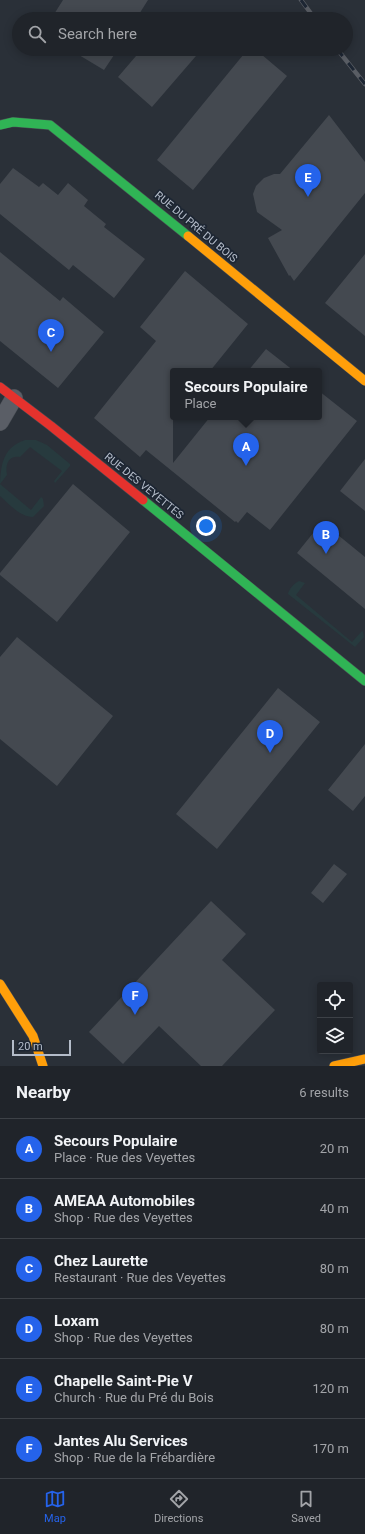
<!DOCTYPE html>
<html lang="en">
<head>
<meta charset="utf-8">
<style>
  :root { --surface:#20242a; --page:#282c32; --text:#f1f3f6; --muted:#a2a4a8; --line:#3d4147; --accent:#2563eb }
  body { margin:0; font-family:Roboto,sans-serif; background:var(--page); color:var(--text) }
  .controls { position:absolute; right:12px; bottom:12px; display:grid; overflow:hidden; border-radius:4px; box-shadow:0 2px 10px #0003 }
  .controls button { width:36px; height:36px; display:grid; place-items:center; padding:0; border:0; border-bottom:1px solid var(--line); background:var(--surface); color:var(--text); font:20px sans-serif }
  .scale { position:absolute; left:12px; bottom:10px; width:59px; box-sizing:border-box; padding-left:4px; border:2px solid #b4bcc9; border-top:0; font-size:11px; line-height:14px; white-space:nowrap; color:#b4bcc9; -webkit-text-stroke:3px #1d2633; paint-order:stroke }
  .you { position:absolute; left:206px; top:526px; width:14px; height:14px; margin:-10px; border:3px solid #fff; border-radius:50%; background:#1a73e8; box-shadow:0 0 0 6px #1a73e833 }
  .badge { display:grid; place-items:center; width:26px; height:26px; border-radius:50%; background:var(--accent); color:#fff; font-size:13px; font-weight:700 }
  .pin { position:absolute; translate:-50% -33px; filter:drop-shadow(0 1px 2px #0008) }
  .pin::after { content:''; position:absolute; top:21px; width:14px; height:12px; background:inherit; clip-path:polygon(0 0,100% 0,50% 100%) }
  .popup { position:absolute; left:170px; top:368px; width:152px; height:52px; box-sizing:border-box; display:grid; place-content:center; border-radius:4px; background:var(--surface); filter:drop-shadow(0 1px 3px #0005); font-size:13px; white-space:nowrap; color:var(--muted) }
  .popup b { font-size:15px; color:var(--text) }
  .popup::after { content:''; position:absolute; left:50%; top:100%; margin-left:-8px; border:8px solid transparent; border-top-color:var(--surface) }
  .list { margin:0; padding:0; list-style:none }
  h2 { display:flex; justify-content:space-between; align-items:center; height:52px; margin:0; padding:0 16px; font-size:17px }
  h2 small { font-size:13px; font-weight:400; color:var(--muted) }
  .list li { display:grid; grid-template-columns:26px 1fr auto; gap:12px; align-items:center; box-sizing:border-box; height:60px; padding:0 16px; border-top:1px solid var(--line) }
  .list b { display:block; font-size:15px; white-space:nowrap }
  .list p { margin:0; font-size:13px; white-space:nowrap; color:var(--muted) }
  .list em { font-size:13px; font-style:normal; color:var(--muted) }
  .icon { flex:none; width:22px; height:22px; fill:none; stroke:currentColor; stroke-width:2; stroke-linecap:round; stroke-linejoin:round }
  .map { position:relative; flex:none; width:365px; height:1066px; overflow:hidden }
  .search { position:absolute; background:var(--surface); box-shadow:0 2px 10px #0003; left:12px; right:12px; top:12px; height:44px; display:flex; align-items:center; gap:10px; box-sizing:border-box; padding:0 14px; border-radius:22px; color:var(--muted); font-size:15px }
  .sheet { height:412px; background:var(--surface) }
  nav { display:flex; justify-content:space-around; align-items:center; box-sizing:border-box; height:56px; border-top:1px solid var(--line); background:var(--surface); font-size:11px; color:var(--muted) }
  nav a { display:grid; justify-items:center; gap:2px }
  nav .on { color:var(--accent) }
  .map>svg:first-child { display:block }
  .grass { fill:#273a3e }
  .building { fill:#444950 }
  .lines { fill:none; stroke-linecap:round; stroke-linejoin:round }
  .street-casing { stroke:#484c53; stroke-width:18 }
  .fast-casing { stroke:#484c53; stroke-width:10 }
  .slow-casing { stroke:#484c53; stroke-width:10 }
  .jam-casing { stroke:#484c53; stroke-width:10 }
  .street { stroke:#5a5e66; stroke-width:17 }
  .fast { stroke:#30b455; stroke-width:9 }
  .slow { stroke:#ff9f0a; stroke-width:9 }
  .jam { stroke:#e5322d; stroke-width:9 }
  .rail-casing { stroke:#595d64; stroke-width:4.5 }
  .rail { stroke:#1d2633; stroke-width:3; stroke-dasharray:9; stroke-linecap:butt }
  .labels { text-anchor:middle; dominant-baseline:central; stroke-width:3.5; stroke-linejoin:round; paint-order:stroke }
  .street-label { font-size:11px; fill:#b4bcc9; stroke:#1d2633 }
</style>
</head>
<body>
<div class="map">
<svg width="365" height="1066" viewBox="0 0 365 1066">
  <rect width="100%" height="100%" fill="#2a3038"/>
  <path class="grass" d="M 25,440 L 36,440 L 47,445 L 70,464 L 70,466 L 55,483 L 54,481 L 62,471 L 30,447 L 20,457 C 8,455 5,465 7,475 L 0,484 L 31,510 L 41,497 L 43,499 L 44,506 L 33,517 C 20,517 9,504 0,496 C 0,470 0,448 25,440 Z
    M 299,581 L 305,583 L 296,595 L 352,642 L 362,631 L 363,632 L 364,637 L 355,647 L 288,594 C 289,589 294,583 299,581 Z"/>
  <path class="building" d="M 63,0 L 148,0 L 136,19 L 51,19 Z
    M 69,49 L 118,49 L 104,70 Z
    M 142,49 L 202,49 L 152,107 L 118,77 Z
    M 248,49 L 255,49 L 287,76 L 193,190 L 157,160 Z
    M 329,115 L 365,162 L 365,193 L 294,281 L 290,275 L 289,276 L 268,238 L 282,230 L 257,212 L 253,194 L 256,186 L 264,178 L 274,174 L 280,174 Z
    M 13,168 L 39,187 L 43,183 L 58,195 L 68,183 L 88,200 L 84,206 L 106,224 L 104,227 L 145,259 L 114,298 L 73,265 L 69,270 L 0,214 L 0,184 Z
    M 0,252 L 60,301 L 63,297 L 104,332 L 58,388 L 0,341 Z
    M 365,254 L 365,336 L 325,303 Z
    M 185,271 L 248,324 L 210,371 L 173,371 L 173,463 L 210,417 L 319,417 L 319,391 L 357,421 L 270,530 L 247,512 L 238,523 L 236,521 L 235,522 L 146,450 L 140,457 L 94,418 L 156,341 L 140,327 Z
    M 266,349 L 294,371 L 248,371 Z
    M 365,459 L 365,511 L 340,491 Z
    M 73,484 L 130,532 L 57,622 L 0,575 L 0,573 Z
    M 322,522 L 365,557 L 365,609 L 297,553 Z
    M 17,637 L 113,716 L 57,786 L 0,739 L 0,657 Z
    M 278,688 L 320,722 L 217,849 L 176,814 Z
    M 365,744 L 365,796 L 353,811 L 328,790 Z
    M 334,864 L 347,874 L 323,903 L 311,893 Z
    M 211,901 L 246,934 L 222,960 L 275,1010 L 222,1066 L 201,1066 L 159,1026 L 123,1064 L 89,1032 Z"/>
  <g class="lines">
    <g class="street-casing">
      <path id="street" d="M 0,422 L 14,398"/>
    </g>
    <g class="fast-casing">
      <path id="fast" d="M 0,125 L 13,122 L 50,125 L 188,236
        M 143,500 L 365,681"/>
    </g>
    <g class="slow-casing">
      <path id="slow" d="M 188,236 L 365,381
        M 0,984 L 33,1036 L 43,1066
        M 334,1066 L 365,1059"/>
    </g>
    <g class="jam-casing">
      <path id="jam" d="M 0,387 L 51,426 L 143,500"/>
    </g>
    <use href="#street" class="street"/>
    <use href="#fast" class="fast"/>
    <use href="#slow" class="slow"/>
    <use href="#jam" class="jam"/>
    <g class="rail-casing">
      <path id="rail" d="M 301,0 L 315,19
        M 337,49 L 365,84"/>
    </g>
    <use href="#rail" class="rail"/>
  </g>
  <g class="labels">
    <g class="street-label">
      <text transform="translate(196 227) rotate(40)">RUE DU PRÉ DU BOIS</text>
      <text transform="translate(144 486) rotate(39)">RUE DES VEYETTES</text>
    </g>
  </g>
</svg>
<div class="controls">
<button><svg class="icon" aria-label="locate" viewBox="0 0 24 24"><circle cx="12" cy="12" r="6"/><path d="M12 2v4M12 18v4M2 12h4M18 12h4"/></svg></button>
<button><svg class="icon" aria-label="layers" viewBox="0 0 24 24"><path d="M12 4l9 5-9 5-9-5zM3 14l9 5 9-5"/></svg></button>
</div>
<div class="scale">20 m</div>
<div class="you"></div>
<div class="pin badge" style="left:246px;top:466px">A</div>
<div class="popup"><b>Secours Populaire</b>Place</div>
<div class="pin badge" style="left:326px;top:554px">B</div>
<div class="pin badge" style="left:51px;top:352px">C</div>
<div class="pin badge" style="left:270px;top:753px">D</div>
<div class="pin badge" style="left:308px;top:197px">E</div>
<div class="pin badge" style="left:135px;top:1015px">F</div>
<div class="search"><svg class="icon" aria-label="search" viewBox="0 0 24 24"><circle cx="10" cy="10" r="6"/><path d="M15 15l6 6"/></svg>Search here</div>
</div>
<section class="sheet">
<h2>Nearby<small>6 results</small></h2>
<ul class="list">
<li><span class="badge">A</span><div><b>Secours Populaire</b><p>Place · Rue des Veyettes</p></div><em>20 m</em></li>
<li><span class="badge">B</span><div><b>AMEAA Automobiles</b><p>Shop · Rue des Veyettes</p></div><em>40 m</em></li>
<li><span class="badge">C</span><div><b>Chez Laurette</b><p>Restaurant · Rue des Veyettes</p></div><em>80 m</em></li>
<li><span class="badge">D</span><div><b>Loxam</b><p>Shop · Rue des Veyettes</p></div><em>80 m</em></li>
<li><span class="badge">E</span><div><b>Chapelle Saint-Pie V</b><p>Church · Rue du Pré du Bois</p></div><em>120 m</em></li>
<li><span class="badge">F</span><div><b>Jantes Alu Services</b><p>Shop · Rue de la Frébardière</p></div><em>170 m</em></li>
</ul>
</section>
<nav>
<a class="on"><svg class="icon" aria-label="map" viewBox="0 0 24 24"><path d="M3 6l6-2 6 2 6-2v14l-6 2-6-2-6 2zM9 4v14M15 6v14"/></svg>Map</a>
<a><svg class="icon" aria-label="directions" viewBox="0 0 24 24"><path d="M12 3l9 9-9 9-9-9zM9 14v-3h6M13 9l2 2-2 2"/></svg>Directions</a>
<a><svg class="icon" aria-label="saved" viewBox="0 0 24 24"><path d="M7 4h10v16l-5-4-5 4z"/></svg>Saved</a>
</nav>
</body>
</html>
